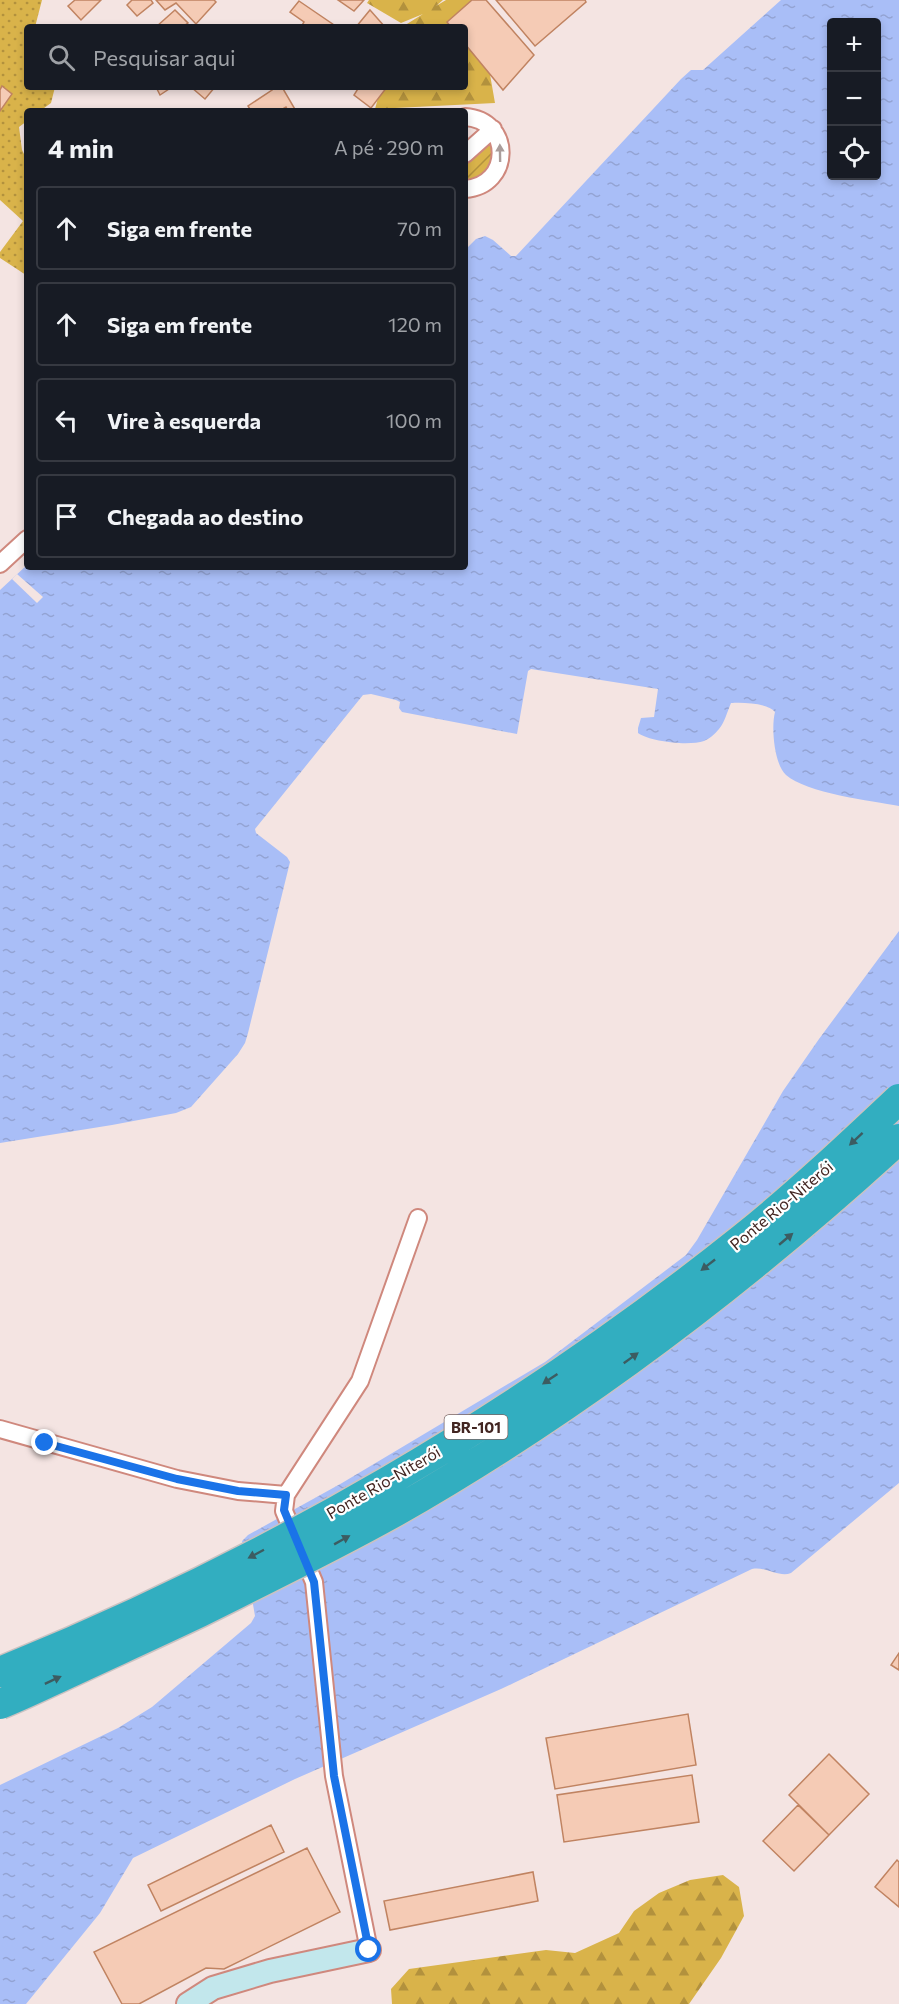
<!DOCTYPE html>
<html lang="pt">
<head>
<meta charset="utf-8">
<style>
  :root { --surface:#171b24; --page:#20242c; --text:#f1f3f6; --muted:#9ea1a6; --line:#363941 }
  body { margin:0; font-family:Commissioner,sans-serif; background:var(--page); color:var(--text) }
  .controls { position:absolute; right:18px; top:18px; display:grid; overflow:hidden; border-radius:6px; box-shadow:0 3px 9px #0003 }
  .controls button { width:54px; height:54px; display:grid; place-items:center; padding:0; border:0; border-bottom:2px solid var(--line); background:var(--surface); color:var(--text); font:30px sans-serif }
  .stop { position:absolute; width:18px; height:18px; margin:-14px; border:4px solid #1a73e8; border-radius:50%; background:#fff }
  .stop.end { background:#1a73e8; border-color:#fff; box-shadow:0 2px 6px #0008 }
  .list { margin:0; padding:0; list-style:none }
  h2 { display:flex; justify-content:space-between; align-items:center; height:78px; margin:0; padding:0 24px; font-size:26px }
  h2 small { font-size:20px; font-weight:400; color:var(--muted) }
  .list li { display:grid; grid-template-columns:39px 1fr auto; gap:18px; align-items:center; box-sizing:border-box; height:84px; margin:0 12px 12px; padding:0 12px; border:2px solid var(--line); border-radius:6px }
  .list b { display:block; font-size:22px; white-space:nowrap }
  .list em { font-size:20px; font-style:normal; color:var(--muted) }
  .icon { flex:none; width:33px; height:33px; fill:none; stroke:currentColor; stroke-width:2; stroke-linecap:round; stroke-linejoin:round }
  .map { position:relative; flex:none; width:899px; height:2004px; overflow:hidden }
  .search { position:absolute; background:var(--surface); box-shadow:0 3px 9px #0003; left:24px; top:24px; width:444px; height:66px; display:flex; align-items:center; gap:15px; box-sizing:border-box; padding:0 21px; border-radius:6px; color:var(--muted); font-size:22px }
  .panel { position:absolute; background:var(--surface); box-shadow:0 3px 9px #0003; left:24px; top:108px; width:444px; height:462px; border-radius:6px }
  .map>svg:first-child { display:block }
  .grass { fill:url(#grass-dots) }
  .forest { fill:url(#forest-firs) }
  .garden { fill:url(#garden-furrows) }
  .water { fill:url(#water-ripples); fill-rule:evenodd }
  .pier { fill:#f4e4e2 }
  .building { fill:#f5cbb5; stroke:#c08361; stroke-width:1.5 }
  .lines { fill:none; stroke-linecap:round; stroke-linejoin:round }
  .street-casing { stroke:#cf887d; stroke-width:20 }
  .secondary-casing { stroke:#cf887d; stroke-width:26 }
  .street { stroke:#fff; stroke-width:16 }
  .secondary { stroke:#c2e7ec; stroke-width:22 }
  .highway-bridge-casing { stroke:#cac2c1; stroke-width:33; stroke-linecap:butt }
  .highway-bridge { stroke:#32aec0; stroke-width:30 }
  .oneway { fill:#aa9d9b }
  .oneway2 { fill:#3c5c61 }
  .route { stroke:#1a73e8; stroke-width:8 }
  .labels { text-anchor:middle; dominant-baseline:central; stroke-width:4.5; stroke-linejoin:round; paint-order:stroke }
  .shield { fill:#fff; stroke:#7b6664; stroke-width:1.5 }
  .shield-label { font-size:15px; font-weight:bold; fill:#422521 }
  .street-label { font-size:16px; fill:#422521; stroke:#fff }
</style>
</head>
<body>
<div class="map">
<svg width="899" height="2004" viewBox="0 0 899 2004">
  <defs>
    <pattern id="grass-dots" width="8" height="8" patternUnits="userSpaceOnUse" patternTransform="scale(1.5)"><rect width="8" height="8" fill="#d9b34a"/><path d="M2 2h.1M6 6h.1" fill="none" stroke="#b2913d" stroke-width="1.8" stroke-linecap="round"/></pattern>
    <pattern id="forest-firs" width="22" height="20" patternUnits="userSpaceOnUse" patternTransform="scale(1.5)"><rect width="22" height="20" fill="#d9b34a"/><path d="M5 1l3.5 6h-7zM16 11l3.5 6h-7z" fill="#b2913d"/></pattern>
    <pattern id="garden-furrows" width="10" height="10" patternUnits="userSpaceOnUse" patternTransform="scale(1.5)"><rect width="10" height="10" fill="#d9b34a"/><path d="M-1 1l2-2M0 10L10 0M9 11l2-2" fill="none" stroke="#b2913d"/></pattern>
    <pattern id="water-ripples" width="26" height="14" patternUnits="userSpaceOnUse" patternTransform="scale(1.5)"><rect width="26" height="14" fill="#a9bef7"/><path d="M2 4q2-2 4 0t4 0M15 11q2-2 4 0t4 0" fill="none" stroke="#93a3d3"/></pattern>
  </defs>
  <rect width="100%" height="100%" fill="#f4e4e2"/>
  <path class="grass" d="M 0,0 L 42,0 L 35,27 L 27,27 L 27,87 L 55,87 L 51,103 L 40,111 L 27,111 L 27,121 L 19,127 L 22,150 L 27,160 L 27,289 L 26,275 L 0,258 L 0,252 L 23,221 L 0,200 Z"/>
  <path class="forest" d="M 369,0 L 443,0 L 436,6 L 446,0 L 477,0 L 495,103 L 375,109 L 381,87 L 465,87 L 465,27 L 402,27 L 423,14 L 401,23 L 367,3 Z
    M 723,1875 L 739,1887 L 744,1916 L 721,1958 L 689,2004 L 392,2004 L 391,1989 L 409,1969 L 546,1950 L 575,1953 L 619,1933 L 634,1911 L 659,1893 L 690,1880 Z"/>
  <path class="garden" d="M 492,134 L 496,141 L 491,173 L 465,186 L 465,159 Z"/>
  <path class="water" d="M 781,0 L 899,0 L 899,806 C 872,801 806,793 786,775 C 774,764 771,727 775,712 C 768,703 742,702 731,703 C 727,712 725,722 719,729 C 715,734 709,739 704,741 C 689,746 651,742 638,733 L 638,728 L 641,718 L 654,717 L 658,689 L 531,669 L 528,671 L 517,734 L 402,712 L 399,708 L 400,702 L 396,700 L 371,694 L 363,695 L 255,829 L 256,833 L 287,857 L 290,862 L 248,1033 L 245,1043 L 238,1054 L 191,1107 L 176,1113 L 112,1125 L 0,1143 L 0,590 L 27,565 L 27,567 L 465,567 L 465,250 L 476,239 L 485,236 L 493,240 L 511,256 L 516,256 L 681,79 L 691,70 L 703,70 ZM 832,22 L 876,22 L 876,176 L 832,176 Z
    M 899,931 L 899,1483 L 791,1573 C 779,1578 766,1566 752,1569 L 501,1689 L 295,1779 L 133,1858 L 100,1913 L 26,2004 L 0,2004 L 0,1785 L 118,1728 L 152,1707 L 251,1623 L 255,1616 L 242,1541 L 248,1535 L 342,1483 L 545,1362 L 686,1255 L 697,1240 L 783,1091 L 819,1039 Z"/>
  <path class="pier" d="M 17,574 L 43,597 L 37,603 L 12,579 Z"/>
  <path class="building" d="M 75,0 L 101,0 L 81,20 L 68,6 Z
    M 132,0 L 151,0 L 153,3 L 137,16 L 127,5 Z
    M 156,0 L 214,0 L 216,2 L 196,24 L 176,3 L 165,10 Z
    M 338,0 L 364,0 L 354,11 Z
    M 472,0 L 486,0 L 534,55 L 503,90 L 465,44 L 465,27 L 451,27 L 447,22 Z
    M 496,0 L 585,0 L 586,2 L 535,46 Z
    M 299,1 L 337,27 L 301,27 L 304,22 L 290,12 Z
    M 175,10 L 188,23 L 182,27 L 156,27 Z
    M 370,10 L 385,27 L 356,27 Z
    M 2,86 L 12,94 L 0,111 L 0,90 Z
    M 156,87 L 172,87 L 160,95 Z
    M 191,87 L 215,87 L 205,99 Z
    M 270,87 L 282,87 L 296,111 L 288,111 L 286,107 L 279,111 L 251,111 L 248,106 L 272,90 Z
    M 359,87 L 387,87 L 371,108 L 354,95 Z
    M 899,1653 L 899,1670 L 891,1665 Z
    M 688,1714 L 696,1765 L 555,1789 L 546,1738 Z
    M 829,1754 L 869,1794 L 829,1835 L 789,1795 Z
    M 692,1775 L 699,1822 L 564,1842 L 557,1795 Z
    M 798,1805 L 829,1835 L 794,1871 L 763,1841 Z
    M 271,1825 L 284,1852 L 161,1911 L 148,1885 Z
    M 307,1848 L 340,1912 L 224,1969 L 206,1968 L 139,2004 L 122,2004 L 94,1952 Z
    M 897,1860 L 899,1862 L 899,1907 L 875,1887 Z
    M 533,1872 L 538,1901 L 390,1930 L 384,1901 Z"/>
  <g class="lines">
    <g class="street-casing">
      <path id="street" d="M 465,117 C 513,120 512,186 465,189
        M 465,154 L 493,129
        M 0,564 L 27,539
        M 0,1429 L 177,1479 L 238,1491 L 286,1495
        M 369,1950 L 334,1776 L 314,1582 L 284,1511 L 286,1495 L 360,1381 L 418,1218"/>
    </g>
    <g class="secondary-casing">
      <path id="secondary" d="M 188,2004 L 213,1988 L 270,1971 L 369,1950"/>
    </g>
    <use href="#street" class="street"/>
    <use href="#secondary" class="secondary"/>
    <g class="highway-bridge-casing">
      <path id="highway-bridge" d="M 0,1672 C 266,1564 518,1418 742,1239 C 797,1195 848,1147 899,1099
        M 0,1704 C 25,1694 49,1682 73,1671 C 116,1651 158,1632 200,1612 C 264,1580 328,1549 391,1514 C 574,1410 744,1281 899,1139"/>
    </g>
    <use href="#highway-bridge" class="highway-bridge"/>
  </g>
  <defs><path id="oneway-solid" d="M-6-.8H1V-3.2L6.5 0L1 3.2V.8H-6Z" transform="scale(1.5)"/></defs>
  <use class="oneway" href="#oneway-solid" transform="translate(500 153) rotate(-91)"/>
  <g class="oneway2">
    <use href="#oneway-solid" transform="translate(856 1139) rotate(137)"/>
    <use href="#oneway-solid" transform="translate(786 1239) rotate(-40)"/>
    <use href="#oneway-solid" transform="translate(708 1265) rotate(142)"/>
    <use href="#oneway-solid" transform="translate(631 1358) rotate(-36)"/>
    <use href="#oneway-solid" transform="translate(550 1379) rotate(146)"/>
    <use href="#oneway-solid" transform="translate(342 1540) rotate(-29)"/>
    <use href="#oneway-solid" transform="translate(256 1554) rotate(152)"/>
    <use href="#oneway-solid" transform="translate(53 1680) rotate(-25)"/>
  </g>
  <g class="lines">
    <path class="route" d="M 45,1443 L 177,1479 L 238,1491 L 286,1495 L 284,1510 L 314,1582 L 334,1776 L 369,1950"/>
  </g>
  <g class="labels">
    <rect class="shield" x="444.5" y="1415" width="63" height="24" rx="4.5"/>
    <g class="shield-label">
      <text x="476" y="1427">BR-101</text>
    </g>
    <g class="street-label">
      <text transform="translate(781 1205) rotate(-40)">Ponte Rio-Niterói</text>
      <text transform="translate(383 1482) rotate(-30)">Ponte Rio-Niterói</text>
    </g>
  </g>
</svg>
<div class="controls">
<button>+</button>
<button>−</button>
<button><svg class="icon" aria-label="locate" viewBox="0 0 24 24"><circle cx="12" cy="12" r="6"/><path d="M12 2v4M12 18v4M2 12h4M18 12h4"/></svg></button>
</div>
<div class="stop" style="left:369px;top:1950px"></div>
<div class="stop end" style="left:45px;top:1443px"></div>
<div class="search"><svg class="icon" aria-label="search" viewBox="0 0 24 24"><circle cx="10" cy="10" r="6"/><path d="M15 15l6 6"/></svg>Pesquisar aqui</div>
<section class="panel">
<h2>4 min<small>A pé · 290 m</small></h2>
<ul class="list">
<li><svg class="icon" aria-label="ahead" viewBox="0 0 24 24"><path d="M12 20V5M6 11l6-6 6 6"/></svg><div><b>Siga em frente</b></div><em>70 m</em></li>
<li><svg class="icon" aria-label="ahead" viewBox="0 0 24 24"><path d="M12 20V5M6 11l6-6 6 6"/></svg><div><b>Siga em frente</b></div><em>120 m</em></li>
<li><svg class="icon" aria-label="left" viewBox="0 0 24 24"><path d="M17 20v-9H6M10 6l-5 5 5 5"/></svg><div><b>Vire à esquerda</b></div><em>100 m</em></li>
<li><svg class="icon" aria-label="arrive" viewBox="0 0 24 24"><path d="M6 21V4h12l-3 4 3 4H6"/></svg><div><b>Chegada ao destino</b></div></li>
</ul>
</section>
</div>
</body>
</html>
